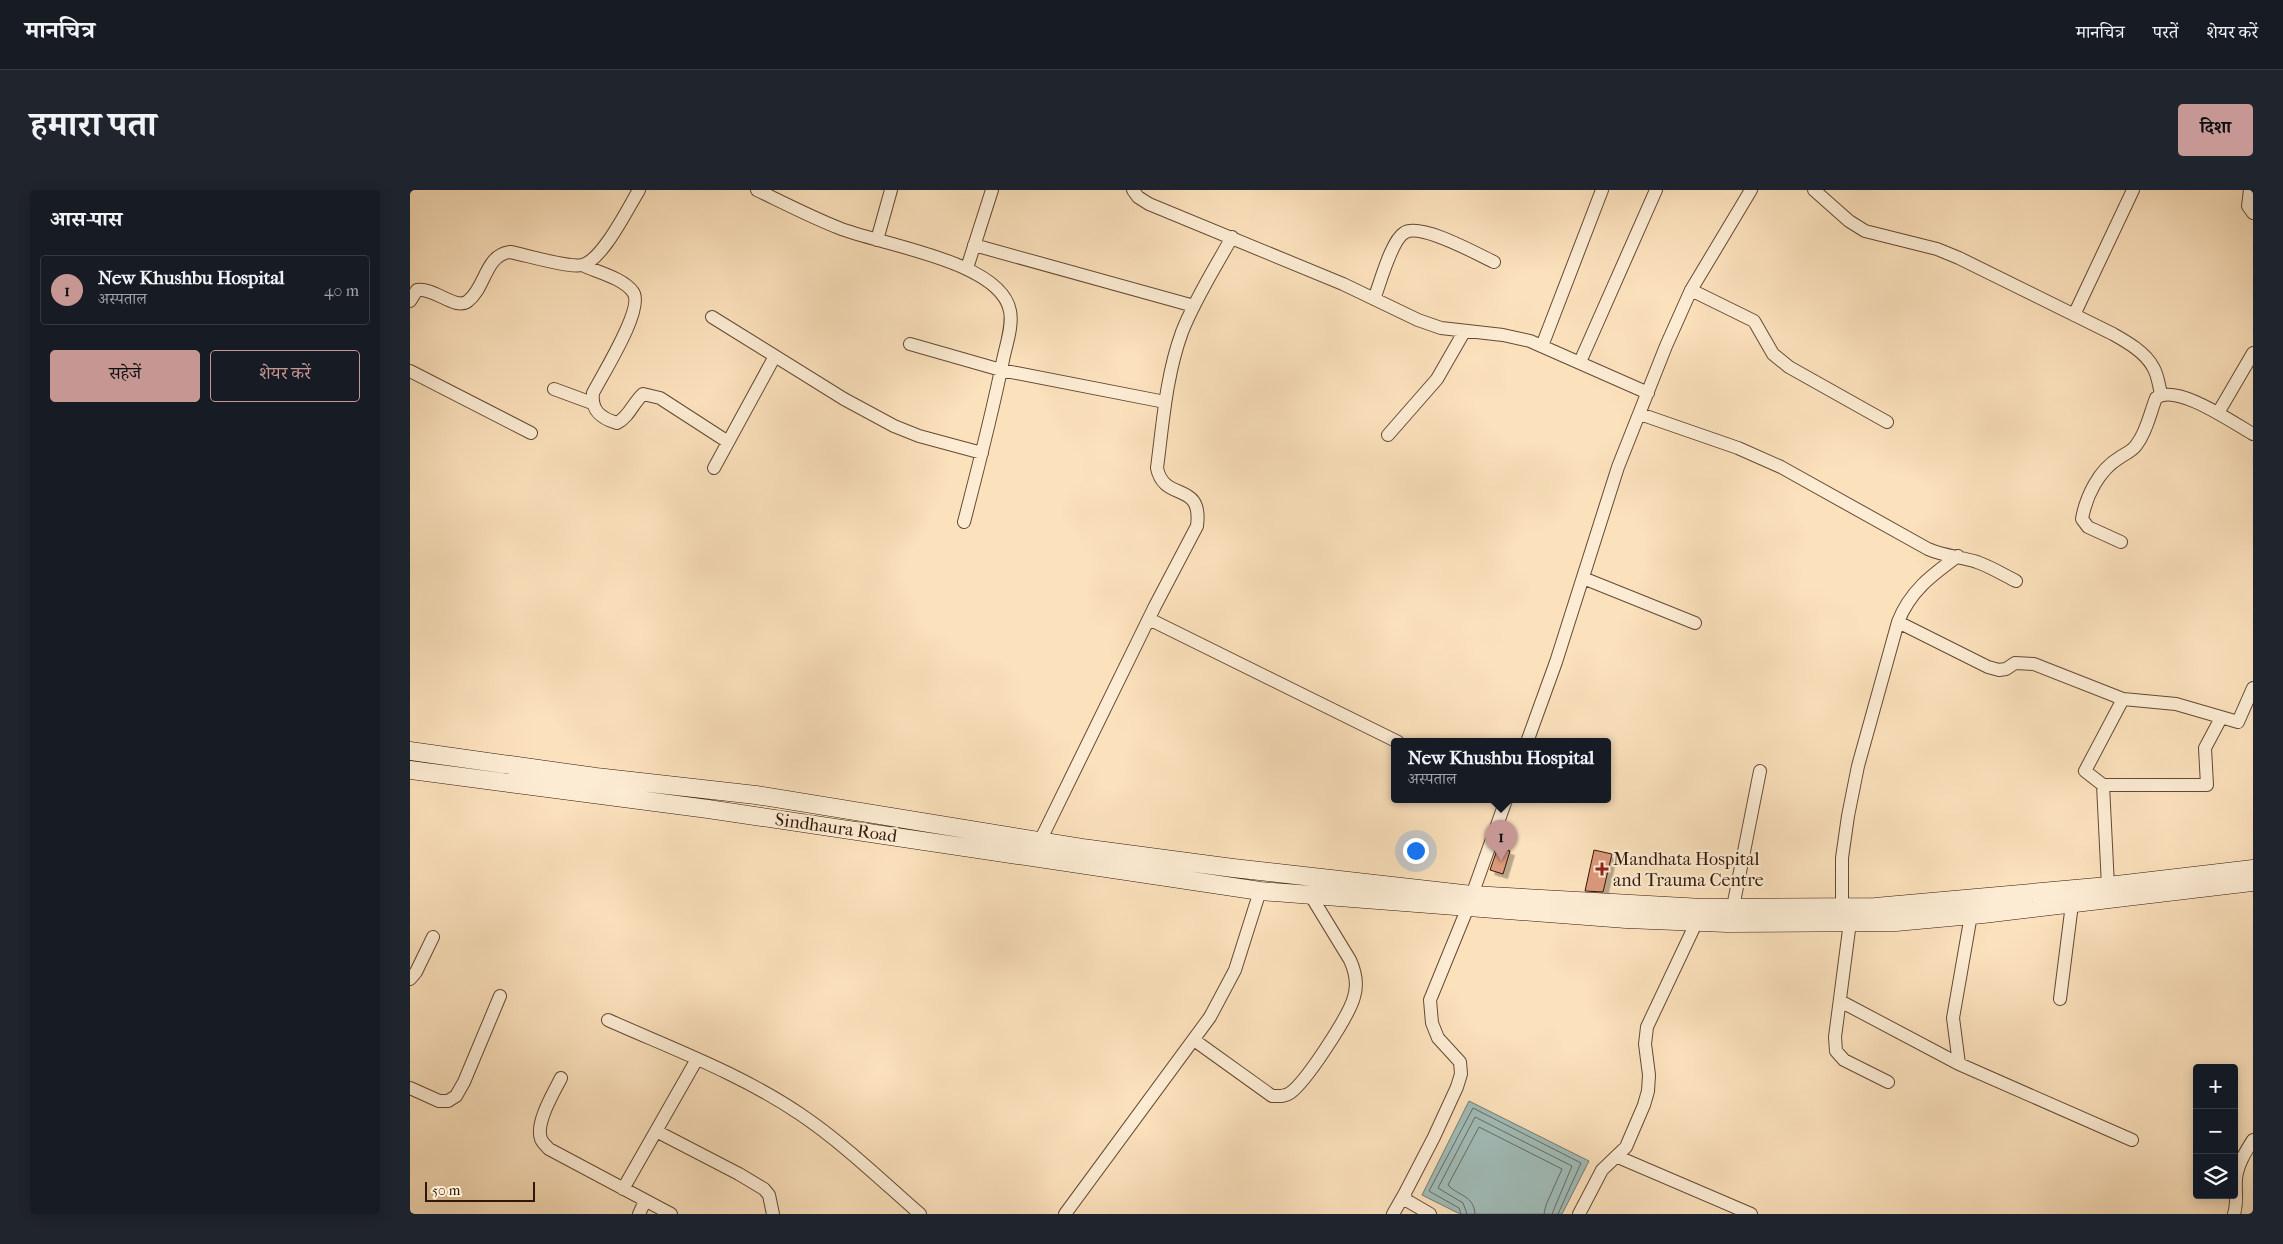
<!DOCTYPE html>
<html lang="hi">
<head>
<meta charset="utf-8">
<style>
  :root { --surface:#171b24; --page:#20242c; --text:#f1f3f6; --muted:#9ea1a6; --line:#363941; --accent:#c59692 }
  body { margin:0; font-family:"IM FELL French Canon","Noto Serif Devanagari",serif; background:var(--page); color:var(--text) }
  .controls { position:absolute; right:15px; bottom:15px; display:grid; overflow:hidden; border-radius:5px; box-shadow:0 2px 12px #0003 }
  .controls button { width:45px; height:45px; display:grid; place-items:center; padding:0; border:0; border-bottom:1px solid var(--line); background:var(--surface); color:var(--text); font:25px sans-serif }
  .scale { position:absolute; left:15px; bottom:12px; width:110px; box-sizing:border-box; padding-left:5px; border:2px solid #321607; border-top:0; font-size:14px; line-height:18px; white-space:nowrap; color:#321607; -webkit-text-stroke:4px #fcecd3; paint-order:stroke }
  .you { position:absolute; left:1005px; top:660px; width:18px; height:18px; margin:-12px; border:4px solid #fff; border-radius:50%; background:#1a73e8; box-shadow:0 0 0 8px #1a73e833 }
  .badge { display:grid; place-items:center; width:32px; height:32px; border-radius:50%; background:var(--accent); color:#111; font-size:16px; font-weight:700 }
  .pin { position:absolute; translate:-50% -41px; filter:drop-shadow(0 1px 2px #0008) }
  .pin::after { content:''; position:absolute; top:26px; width:18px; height:15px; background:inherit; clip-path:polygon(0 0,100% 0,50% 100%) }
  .popup { position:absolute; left:981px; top:548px; width:220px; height:65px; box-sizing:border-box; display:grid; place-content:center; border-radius:5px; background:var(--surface); filter:drop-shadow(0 1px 4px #0005); font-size:16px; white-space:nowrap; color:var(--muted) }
  .popup b { font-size:19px; color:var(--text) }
  .popup::after { content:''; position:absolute; left:50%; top:100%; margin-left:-10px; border:10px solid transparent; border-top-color:var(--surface) }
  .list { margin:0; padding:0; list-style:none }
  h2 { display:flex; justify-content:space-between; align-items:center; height:65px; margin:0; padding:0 20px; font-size:21px }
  h2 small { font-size:16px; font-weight:400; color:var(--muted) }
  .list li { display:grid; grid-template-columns:32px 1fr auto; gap:15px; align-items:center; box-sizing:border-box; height:70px; margin:0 10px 10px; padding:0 10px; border:1px solid var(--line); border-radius:5px }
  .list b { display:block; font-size:19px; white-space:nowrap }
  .list p { margin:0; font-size:16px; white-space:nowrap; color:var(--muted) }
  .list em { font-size:16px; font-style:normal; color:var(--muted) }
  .actions { display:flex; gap:10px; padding:15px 20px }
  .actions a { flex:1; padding:11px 0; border:1px solid var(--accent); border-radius:5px; text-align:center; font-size:18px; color:var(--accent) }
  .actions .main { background:var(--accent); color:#111 }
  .icon { flex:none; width:28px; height:28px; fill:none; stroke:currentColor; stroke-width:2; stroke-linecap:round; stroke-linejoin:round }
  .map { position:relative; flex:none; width:1843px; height:1024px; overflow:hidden; border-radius:5px }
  header { display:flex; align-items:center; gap:30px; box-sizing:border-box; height:70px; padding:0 25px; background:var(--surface); border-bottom:1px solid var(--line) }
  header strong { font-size:24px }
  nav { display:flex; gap:28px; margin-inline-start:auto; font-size:18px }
  .intro { display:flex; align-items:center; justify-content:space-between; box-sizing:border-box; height:120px; padding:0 30px }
  h1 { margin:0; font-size:35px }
  .button { padding:12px 22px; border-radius:5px; background:var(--accent); color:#111; font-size:18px; font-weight:700 }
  main { display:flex; gap:30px; padding:0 30px }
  aside { flex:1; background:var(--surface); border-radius:5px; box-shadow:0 2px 12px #0003 }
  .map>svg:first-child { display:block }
  .water { fill:#a0bcb8; stroke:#747a71 }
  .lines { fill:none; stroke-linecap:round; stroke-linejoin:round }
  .shore { stroke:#696960; stroke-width:1 }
  .building { fill:#dc997c; stroke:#321607; filter:url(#shadow) }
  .street-casing { stroke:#644934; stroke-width:14 }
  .secondary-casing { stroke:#321607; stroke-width:19 }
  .street { stroke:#fcecd3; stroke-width:12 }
  .secondary { stroke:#fcecd3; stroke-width:18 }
  .poi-dot { fill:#8f2418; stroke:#fcecd3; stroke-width:2 }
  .labels { text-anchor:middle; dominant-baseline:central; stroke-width:4.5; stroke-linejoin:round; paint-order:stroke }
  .street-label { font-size:18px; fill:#321607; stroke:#fcecd3 }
  .poi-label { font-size:18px; fill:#321607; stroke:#fcecd3; text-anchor:start }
</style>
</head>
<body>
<header>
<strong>मानचित्र</strong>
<nav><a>मानचित्र</a><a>परतें</a><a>शेयर करें</a></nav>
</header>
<div class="intro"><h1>हमारा पता</h1><a class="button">दिशा</a></div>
<main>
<aside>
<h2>आस-पास<small></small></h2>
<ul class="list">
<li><span class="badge">1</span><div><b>New Khushbu Hospital</b><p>अस्पताल</p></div><em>40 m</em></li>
</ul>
<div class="actions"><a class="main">सहेजें</a><a>शेयर करें</a></div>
</aside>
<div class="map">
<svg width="1843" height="1024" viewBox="0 0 1843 1024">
  <defs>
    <filter id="shadow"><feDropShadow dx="4.5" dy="4.5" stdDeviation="0" flood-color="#0004"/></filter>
  </defs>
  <rect width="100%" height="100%" fill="#fbe1bc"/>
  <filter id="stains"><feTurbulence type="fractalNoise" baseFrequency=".004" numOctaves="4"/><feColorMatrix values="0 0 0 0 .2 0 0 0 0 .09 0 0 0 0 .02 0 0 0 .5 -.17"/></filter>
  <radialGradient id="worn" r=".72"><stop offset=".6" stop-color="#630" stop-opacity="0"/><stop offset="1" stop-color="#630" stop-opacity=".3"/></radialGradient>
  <path class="water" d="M 1059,911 L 1179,971 L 1152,1024 L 1050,1024 L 1012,1005 Z"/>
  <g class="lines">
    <path class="shore" d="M 1051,1024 L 1049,1018 L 1019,1001 L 1063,918 L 1171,973 L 1148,1024
      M 1057,1024 L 1053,1013 L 1028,998 L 1065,927 L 1162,976 L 1142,1024
      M 1065,1024 C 1064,1005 1048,1006 1038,995 L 1069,937 L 1152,979 L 1136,1015 L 1134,1024"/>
  </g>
  <path class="building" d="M 1088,657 L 1100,661 L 1093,684 L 1080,680 Z
    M 1184,660 L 1202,664 L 1193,702 L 1175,701 Z"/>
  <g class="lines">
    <g class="street-casing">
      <path id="street" d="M 347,0 C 374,13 401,27 429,38 C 471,55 591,71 600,121 C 603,136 596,155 593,170 C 582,225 568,278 554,332
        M 723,0 L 728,7 L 739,14 L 933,94 L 1008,130 L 1031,138 L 1093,145 L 1120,151 L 1238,203
        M 1404,0 L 1439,31 L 1455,41 L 1527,59 L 1549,68 L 1703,144 C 1717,152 1735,162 1743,177 C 1748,185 1749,196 1751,204
        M 1840,0 L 1838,16 L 1843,23
        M 467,50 L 481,0
        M 564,55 L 784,116
        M 172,75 C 187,82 213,88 223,102 C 235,118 192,185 183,203 C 181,220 190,228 207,233 C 219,227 223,213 233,204 L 250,208 L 318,252
        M 557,78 L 582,0
        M 1281,100 L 1344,131 L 1363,164 L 1379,177 L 1477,232
        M 964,109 C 970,94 981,51 994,43 C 1010,32 1067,64 1084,72
        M 0,111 L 7,100 C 24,97 46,121 58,111 C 76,97 75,65 100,62 C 116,65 158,78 172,75 C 192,71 218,18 229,0
        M 1664,125 L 1723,0
        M 302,127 L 434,209 L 484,236 L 509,246 L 572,263
        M 500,154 L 591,180 L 755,212
        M 1132,156 L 1192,0
        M 1170,172 L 1246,0
        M 0,181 L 121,243
        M 144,199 L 182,213
        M 1808,223 L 1843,163
        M 1230,224 L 1328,258 L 1371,277 L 1518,359 C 1534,366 1551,367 1567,372 C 1581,377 1594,385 1606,391
        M 978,245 L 1027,189 L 1054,142
        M 304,278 L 365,166
        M 1711,352 L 1678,337 L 1672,329 C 1676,306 1689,280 1709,268 C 1716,263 1723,261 1727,254 C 1737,241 1740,223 1746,208 C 1767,193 1823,233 1843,244
        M 1173,388 L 1285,433
        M 739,429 L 988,552
        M 1488,432 L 1578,477 L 1589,480 L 1596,479 L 1605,473 L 1624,474 L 1713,509 L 1766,514 L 1828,532 L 1843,498
        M 1117,552 L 1146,472 L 1208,277 L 1256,156 L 1281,100 L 1341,0
        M 1693,595 L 1797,595 L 1795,558 L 1811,528
        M 630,651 L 745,416 L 787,336 C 793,290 754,313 747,278 C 753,232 756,186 772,142 C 785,109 805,78 822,47
        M 1698,696 L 1693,595 L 1675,581 L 1713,509
        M 1062,705 L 1096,610
        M 1432,715 L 1432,668 L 1438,626 L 1448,576 L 1488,432 C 1500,401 1522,385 1548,366
        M 1323,717 L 1350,581
        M 1440,732 L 1425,847 L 1426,861 L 1434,870 L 1478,892
        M 0,789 L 6,782 L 23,747
        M 1650,809 L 1662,714
        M 1430,811 L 1549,874 L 1722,950
        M 198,830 C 263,859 331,884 390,924 C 433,953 471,990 510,1024
        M 784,850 L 862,906 C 869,906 874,907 880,903 C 896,892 939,826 944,807 C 948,794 946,783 940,770 L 901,706
        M 1549,874 L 1543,828 L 1561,725
        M 151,888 C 144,902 125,933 131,949 C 132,952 136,956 139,959 L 261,1024
        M 0,898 L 29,911 L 38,911 L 46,906 L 54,892 L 90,806
        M 246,941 L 329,984 L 354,999 L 359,1005 L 363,1024
        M 1208,967 L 1341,1024
        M 213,999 L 287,869
        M 229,1024 L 235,1011
        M 655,1024 L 800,827 L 825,780 L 850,701
        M 983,1024 L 995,1003
        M 1020,1024 L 996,1010 L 995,1003 L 1024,947 L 1047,897 L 1051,884 L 1050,872 L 1028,848 L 1022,833 L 1020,810 L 1058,717
        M 1169,1024 L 1192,980 L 1216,957 L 1234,915 L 1238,901 L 1239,885 L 1235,854 L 1237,837 L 1287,731
        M 1824,1024 C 1828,1011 1825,1002 1826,989 C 1827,975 1836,961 1843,950"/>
    </g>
    <g class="secondary-casing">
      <path id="secondary" d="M 0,561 L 186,587 L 346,605 L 672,658 L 823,678 L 1062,705 L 1293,718 L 1465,717 L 1698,696 L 1843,679
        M 0,580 L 298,619 L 850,701 L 1216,729 L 1317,733 L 1486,732 L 1573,724 L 1843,692"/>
    </g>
    <use href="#street" class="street"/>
    <use href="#secondary" class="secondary"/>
  </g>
  <path class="poi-dot" d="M1189.5 671.5h5v5h5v5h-5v5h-5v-5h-5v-5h5z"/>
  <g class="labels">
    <g class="street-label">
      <text transform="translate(426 638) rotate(8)">Sindhaura Road</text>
    </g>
    <g class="poi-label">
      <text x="1203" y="669">Mandhata Hospital<tspan x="1203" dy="21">and Trauma Centre</tspan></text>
    </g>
  </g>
  <rect width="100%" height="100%" filter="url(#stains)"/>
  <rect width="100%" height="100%" fill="url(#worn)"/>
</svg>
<div class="controls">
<button>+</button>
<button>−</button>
<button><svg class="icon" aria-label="layers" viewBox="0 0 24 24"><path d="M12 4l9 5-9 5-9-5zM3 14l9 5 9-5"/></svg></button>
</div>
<div class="scale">50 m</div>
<div class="you"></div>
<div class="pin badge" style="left:1091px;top:671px">1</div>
<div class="popup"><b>New Khushbu Hospital</b>अस्पताल</div>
</div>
</main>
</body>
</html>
